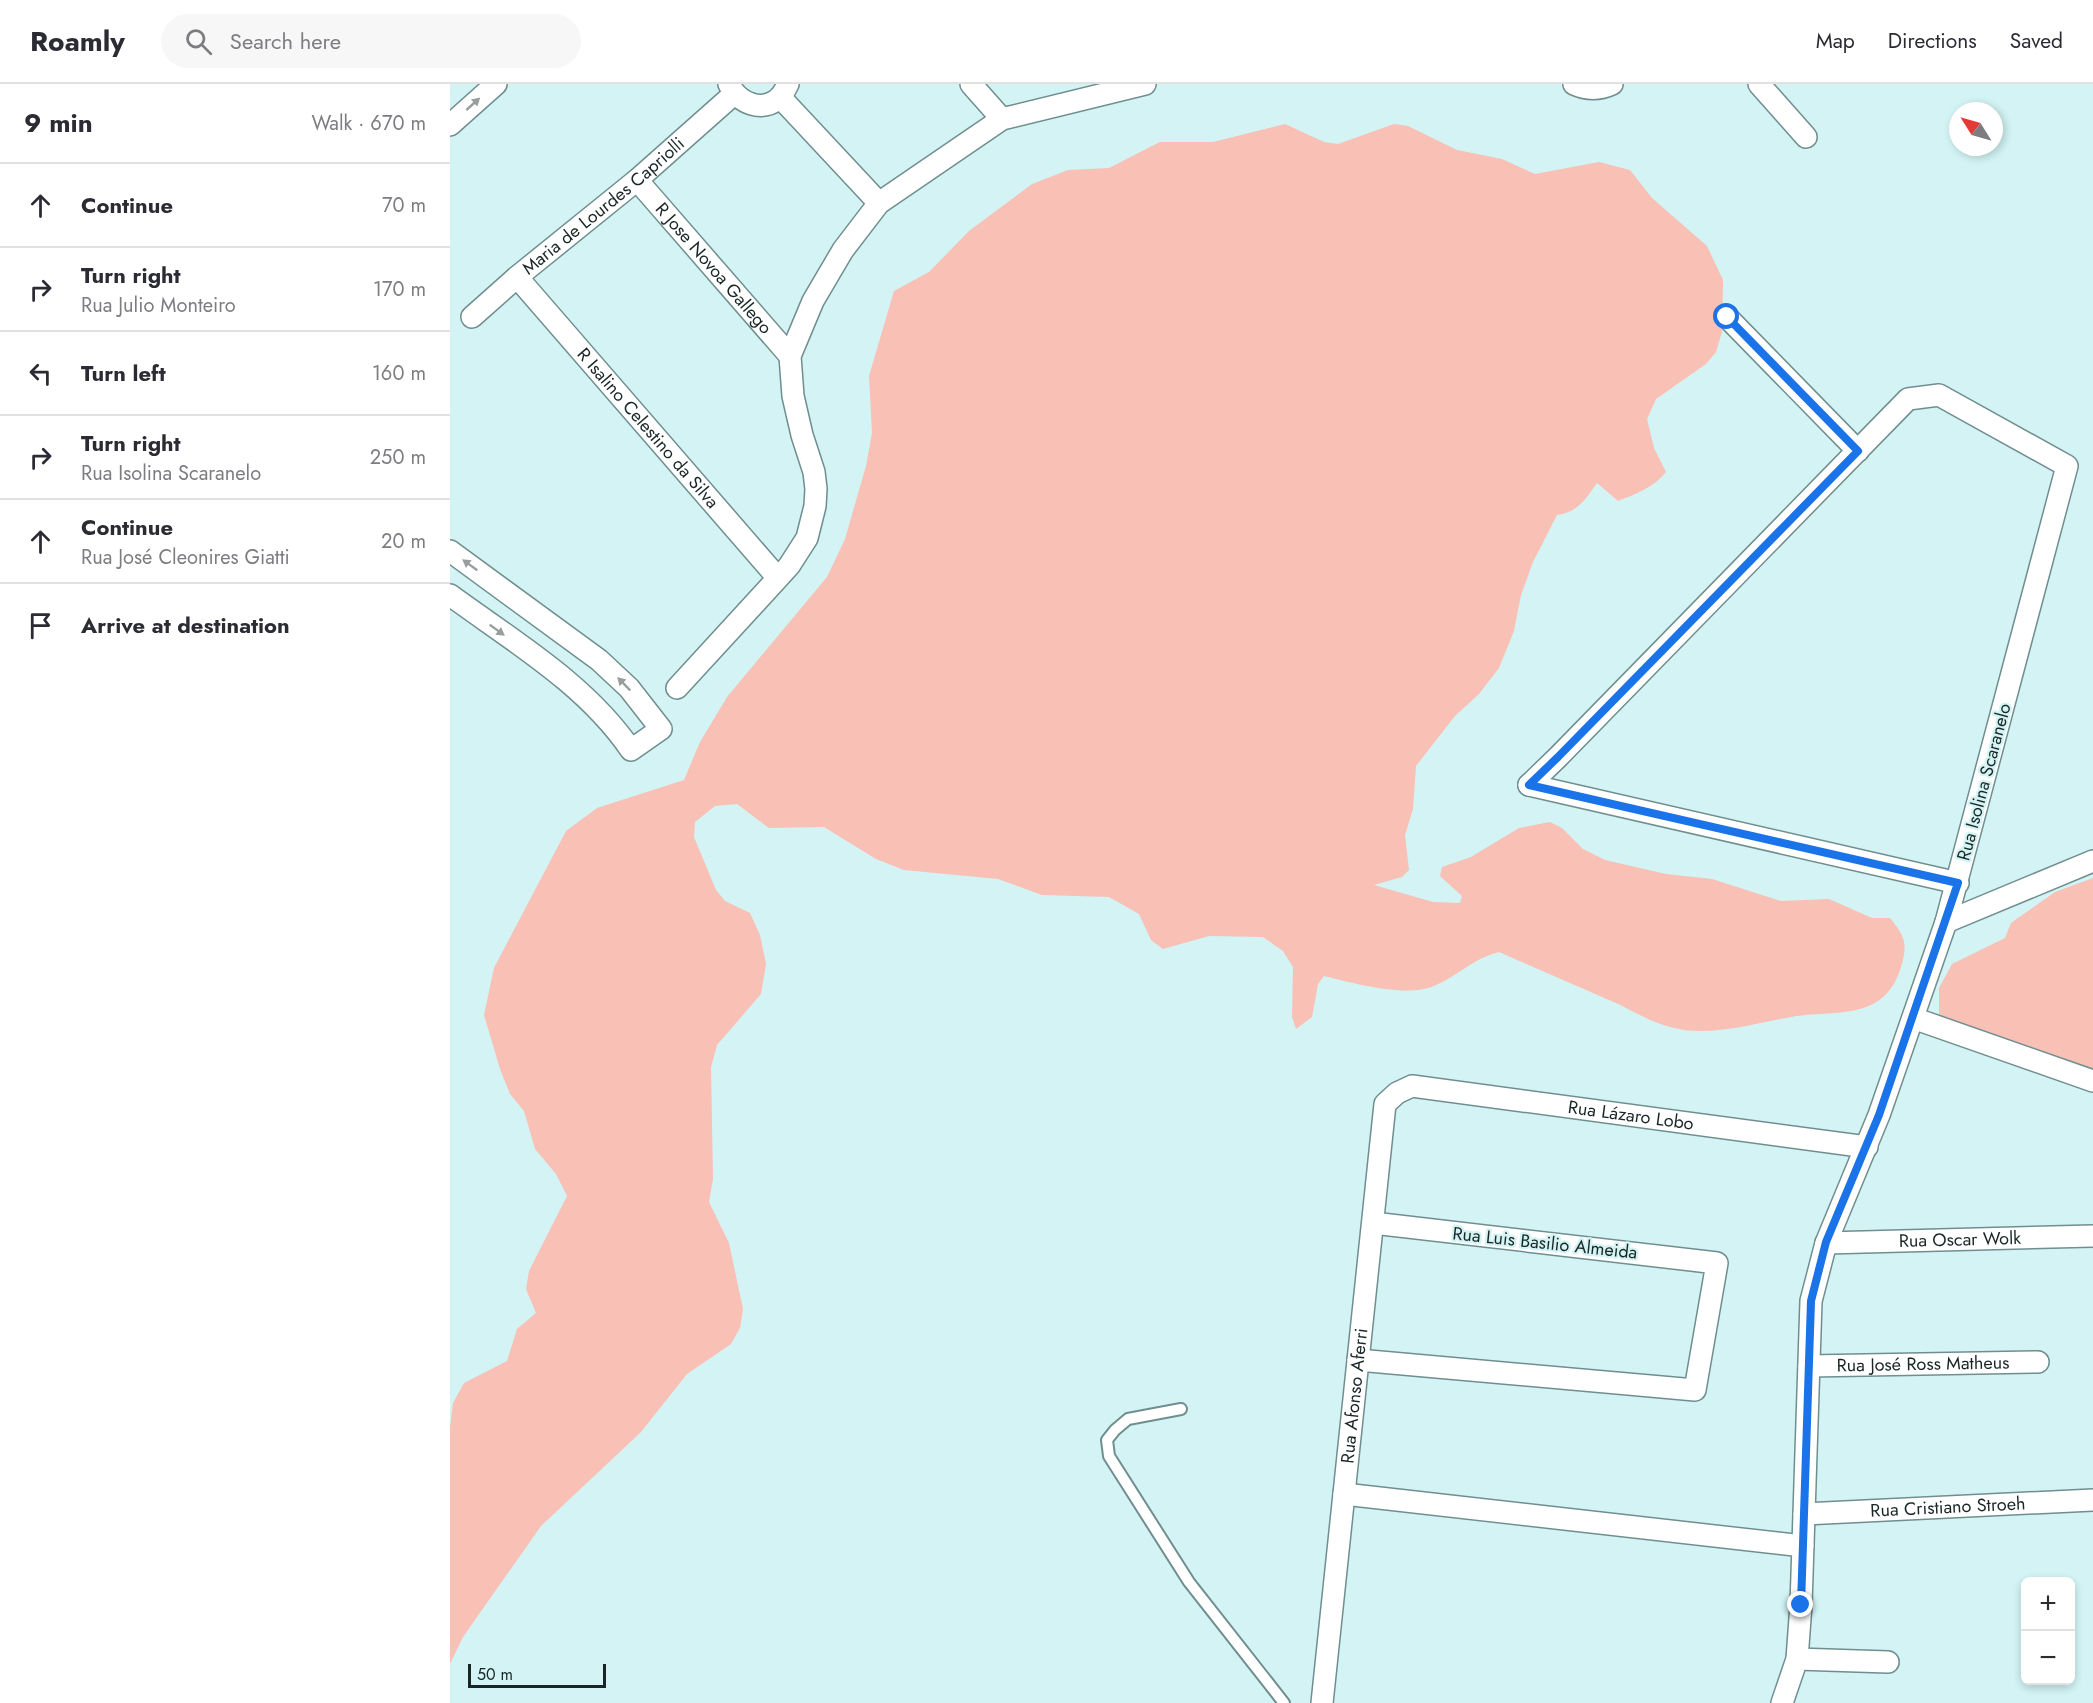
<!DOCTYPE html>
<html lang="en">
<head>
<meta charset="utf-8">
<style>
  :root { --surface:#fff; --page:#f7f7f7; --text:#2b2b33; --muted:#7c7c81; --line:#e1e1e2 }
  body { margin:0; font-family:Jost,sans-serif; background:var(--page); color:var(--text) }
  .controls { position:absolute; right:18px; bottom:18px; display:grid; overflow:hidden; border-radius:9px; box-shadow:0 3px 9px #0003 }
  .controls button { width:54px; height:54px; display:grid; place-items:center; padding:0; border:0; border-bottom:2px solid var(--line); background:var(--surface); color:var(--text); font:30px sans-serif }
  .compass { position:absolute; left:1499px; top:18px; width:54px; height:54px; border-radius:50%; background:var(--surface); box-shadow:0 3px 9px #0003; rotate:307deg }
  .scale { position:absolute; left:18px; bottom:15px; width:138px; box-sizing:border-box; padding-left:6px; border:3px solid #1a2626; border-top:0; font-size:16px; line-height:21px; white-space:nowrap; color:#1a2626; -webkit-text-stroke:4px #d3f3f4; paint-order:stroke }
  .stop { position:absolute; width:18px; height:18px; margin:-14px; border:4px solid #1a73e8; border-radius:50%; background:#fff }
  .stop.end { background:#1a73e8; border-color:#fff; box-shadow:0 2px 6px #0008 }
  .list { margin:0; padding:0; list-style:none }
  h2 { display:flex; justify-content:space-between; align-items:center; height:78px; margin:0; padding:0 24px; font-size:26px }
  h2 small { font-size:20px; font-weight:400; color:var(--muted) }
  .list li { display:grid; grid-template-columns:39px 1fr auto; gap:18px; align-items:center; box-sizing:border-box; height:84px; padding:0 24px; border-top:2px solid var(--line) }
  .list b { display:block; font-size:22px; white-space:nowrap }
  .list p { margin:0; font-size:20px; white-space:nowrap; color:var(--muted) }
  .list em { font-size:20px; font-style:normal; color:var(--muted) }
  .icon { flex:none; width:33px; height:33px; fill:none; stroke:currentColor; stroke-width:2; stroke-linecap:round; stroke-linejoin:round }
  .map { position:relative; flex:none; width:1643px; height:1619px; overflow:hidden }
  header { display:flex; align-items:center; gap:36px; box-sizing:border-box; height:84px; padding:0 30px; background:var(--surface); border-bottom:2px solid var(--line) }
  header strong { font-size:28px }
  nav { display:flex; gap:33px; margin-inline-start:auto; font-size:21px }
  .search { width:420px; height:54px; background:var(--page); display:flex; align-items:center; gap:15px; box-sizing:border-box; padding:0 21px; border-radius:33px; color:var(--muted); font-size:22px }
  main { display:flex }
  aside { flex:1; background:var(--surface) }
  .map>svg:first-child { display:block }
  .green { fill:#f9c0b5 }
  .lines { fill:none; stroke-linecap:round; stroke-linejoin:round }
  .lane-casing { stroke:#708e8f; stroke-width:14 }
  .street-casing { stroke:#708e8f; stroke-width:24 }
  .lane { stroke:#fff; stroke-width:10 }
  .street { stroke:#fff; stroke-width:21 }
  .oneway { fill:#989d9d }
  .route { stroke:#1a73e8; stroke-width:8 }
  .labels { text-anchor:middle; dominant-baseline:central; stroke-width:4.5; stroke-linejoin:round; paint-order:stroke }
  .street-label { font-size:18px; fill:#1a2626; stroke:#d3f3f4 }
</style>
</head>
<body>
<header>
<strong>Roamly</strong>
<div class="search"><svg class="icon" aria-label="search" viewBox="0 0 24 24"><circle cx="10" cy="10" r="6"/><path d="M15 15l6 6"/></svg>Search here</div>
<nav><a>Map</a><a>Directions</a><a>Saved</a></nav>
</header>
<main>
<aside>
<h2>9 min<small>Walk · 670 m</small></h2>
<ul class="list">
<li><svg class="icon" aria-label="ahead" viewBox="0 0 24 24"><path d="M12 20V5M6 11l6-6 6 6"/></svg><div><b>Continue</b></div><em>70 m</em></li>
<li><svg class="icon" aria-label="right" viewBox="0 0 24 24"><path d="M7 20v-9h11M14 6l5 5-5 5"/></svg><div><b>Turn right</b><p>Rua Julio Monteiro</p></div><em>170 m</em></li>
<li><svg class="icon" aria-label="left" viewBox="0 0 24 24"><path d="M17 20v-9H6M10 6l-5 5 5 5"/></svg><div><b>Turn left</b></div><em>160 m</em></li>
<li><svg class="icon" aria-label="right" viewBox="0 0 24 24"><path d="M7 20v-9h11M14 6l5 5-5 5"/></svg><div><b>Turn right</b><p>Rua Isolina Scaranelo</p></div><em>250 m</em></li>
<li><svg class="icon" aria-label="ahead" viewBox="0 0 24 24"><path d="M12 20V5M6 11l6-6 6 6"/></svg><div><b>Continue</b><p>Rua José Cleonires Giatti</p></div><em>20 m</em></li>
<li><svg class="icon" aria-label="arrive" viewBox="0 0 24 24"><path d="M6 21V4h12l-3 4 3 4H6"/></svg><div><b>Arrive at destination</b></div></li>
</ul>
</aside>
<div class="map">
<svg width="1643" height="1619" viewBox="0 0 1643 1619">
  <rect width="100%" height="100%" fill="#d3f3f4"/>
  <path class="green" d="M 835,40 L 874,58 L 888,60 L 944,40 L 958,42 L 1007,66 L 1052,75 L 1085,90 L 1149,78 L 1180,86 L 1202,114 L 1257,162 L 1273,196 L 1272,248 L 1266,268 L 1256,280 L 1206,315 L 1197,335 L 1204,364 L 1216,388 C 1204,403 1186,410 1168,417 L 1147,399 C 1135,416 1128,428 1107,431 L 1083,478 L 1071,511 L 1064,547 L 1049,584 L 1029,610 L 1005,632 L 966,682 L 963,725 L 955,751 L 959,786 L 952,793 L 924,801 L 983,818 L 1010,819 L 1012,812 L 990,792 L 992,783 L 1021,773 L 1069,744 L 1100,738 L 1112,744 L 1133,765 L 1155,776 L 1216,790 L 1262,795 L 1331,817 L 1379,815 L 1422,834 L 1440,834 C 1455,852 1458,860 1451,883 C 1434,939 1385,925 1341,933 C 1302,940 1259,954 1220,943 C 1201,938 1183,927 1166,919 C 1127,902 1088,885 1049,868 C 1022,875 1008,892 984,902 C 956,914 903,899 874,892 L 868,900 L 862,933 L 846,945 L 842,933 L 843,883 L 833,867 L 813,853 L 759,852 L 713,865 L 701,856 L 689,830 L 659,813 L 592,811 L 548,795 L 454,786 L 426,775 L 374,743 L 319,744 L 287,720 L 265,722 L 245,738 L 244,753 L 266,806 L 275,817 L 300,829 L 310,851 L 316,880 L 311,910 L 267,961 L 261,983 L 263,1095 L 259,1118 L 279,1159 L 293,1225 L 290,1244 L 281,1260 L 237,1290 L 191,1348 L 91,1442 L 13,1553 L 0,1580 L 0,1343 L 3,1319 L 14,1299 L 57,1277 L 67,1245 L 86,1229 L 76,1205 L 79,1187 L 117,1112 L 106,1090 L 85,1065 L 74,1027 L 60,1010 L 50,985 L 34,931 L 44,884 L 116,747 L 147,724 L 234,696 L 250,658 L 277,613 L 377,493 L 395,455 L 416,382 L 422,349 L 419,292 L 444,207 L 479,188 L 519,147 L 582,100 L 618,86 L 659,84 L 710,58 L 763,58 Z
    M 1643,794 L 1643,1005 L 1531,970 L 1505,958 L 1489,939 L 1489,904 L 1502,880 L 1555,854 L 1561,839 L 1605,808 Z"/>
  <g class="lines">
    <g class="lane-casing">
      <path id="lane" d="M 731,1325 L 678,1335 L 665,1346 L 657,1356 L 659,1372 L 739,1498 L 834,1619"/>
    </g>
    <g class="street-casing">
      <g id="street">
        <path d="M 279,0 C 288,19 313,30 330,13 C 333,10 336,4 338,0"/>
        <path d="M 521,0 L 552,35"/>
        <path d="M 1124,0 C 1137,6 1149,6 1162,0"/>
        <path d="M 1309,0 L 1356,53"/>
        <path d="M 330,13 L 429,119"/>
        <path d="M 0,41 L 46,0"/>
        <path id="s1" d="M 187,96 L 340,272"/>
        <path id="s2" d="M 67,193 L 327,493"/>
        <path id="s3" d="M 22,233 L 67,193 L 187,96 L 284,10"/>
        <path d="M 1277,233 L 1408,367"/>
        <path d="M 0,467 L 149,576 L 179,604 L 211,645 L 181,666 C 136,600 64,558 0,511"/>
        <path d="M 227,604 L 339,482 L 357,454 L 365,422 L 366,405 L 364,388 L 352,351 L 343,312 L 340,272 L 363,217 L 393,166 L 429,119 L 552,35 L 695,0"/>
        <path d="M 1079,701 L 1108,673 L 1458,315 L 1489,311 L 1617,382 L 1496,838 L 1429,1031 L 1376,1159 L 1361,1217 L 1351,1521 L 1347,1575 L 1332,1619"/>
        <path d="M 1079,701 L 1508,799"/>
        <path d="M 1496,838 L 1643,777"/>
        <path d="M 1463,934 L 1643,997"/>
        <path id="s4" d="M 1376,1159 L 1643,1152"/>
        <path d="M 908,1276 L 1245,1306 L 1267,1179 L 923,1139"/>
        <path id="s5" d="M 1359,1282 L 1588,1278"/>
        <path d="M 894,1410 L 1353,1462"/>
        <path id="s6" d="M 1354,1430 L 1643,1416"/>
        <path d="M 1347,1575 L 1438,1578"/>
        <path id="s7" d="M 872,1619 L 935,1020 L 947,1009 L 962,1002 L 1417,1063"/>
      </g>
    </g>
    <use href="#lane" class="lane"/>
    <use href="#street" class="street"/>
  </g>
  <defs><path id="oneway-solid" d="M-6-.8H1V-3.2L6.5 0L1 3.2V.8H-6Z" transform="scale(1.5)"/></defs>
  <g class="oneway">
    <use href="#oneway-solid" transform="translate(23 20) rotate(-42)"/>
    <use href="#oneway-solid" transform="translate(20 481) rotate(-144)"/>
    <use href="#oneway-solid" transform="translate(47 546) rotate(36)"/>
    <use href="#oneway-solid" transform="translate(174 600) rotate(-134)"/>
  </g>
  <g class="lines">
    <path class="route" d="M 1277,233 L 1408,367 L 1108,673 L 1079,701 L 1508,799 L 1429,1031 L 1376,1158 L 1361,1217 L 1351,1521"/>
  </g>
  <g class="labels">
    <g class="street-label">
      <text stroke="none"><textPath href="#s3" startOffset="172">Maria de Lourdes Capriolli</textPath></text>
      <text stroke="none"><textPath href="#s1" startOffset="117">R Jose Novoa Gallego</textPath></text>
      <text stroke="none"><textPath href="#s2" startOffset="200">R Isalino Celestino da Silva</textPath></text>
      <text transform="translate(1534 698) rotate(-75)">Rua Isolina Scaranelo</text>
      <text stroke="none"><textPath href="#s7" startOffset="856">Rua Lázaro Lobo</textPath></text>
      <text stroke="none"><textPath href="#s4" startOffset="134">Rua Oscar Wolk</textPath></text>
      <text transform="translate(1095 1159) rotate(6)">Rua Luis Basilio Almeida</text>
      <text stroke="none"><textPath href="#s5" startOffset="114">Rua José Ross Matheus</textPath></text>
      <text stroke="none"><textPath href="#s7" startOffset="309">Rua Afonso Aferri</textPath></text>
      <text stroke="none"><textPath href="#s6" startOffset="144">Rua Cristiano Stroeh</textPath></text>
    </g>
  </g>
</svg>
<div class="controls">
<button>+</button>
<button>−</button>
</div>
<svg class="compass" viewBox="-18 -18 36 36"><path d="M0-13l5 13h-10z" fill="#e53935"/><path d="M0 13l5-13h-10z" fill="#7c7c81"/></svg>
<div class="scale">50 m</div>
<div class="stop" style="left:1277px;top:233px"></div>
<div class="stop end" style="left:1351px;top:1521px"></div>
</div>
</main>
</body>
</html>
